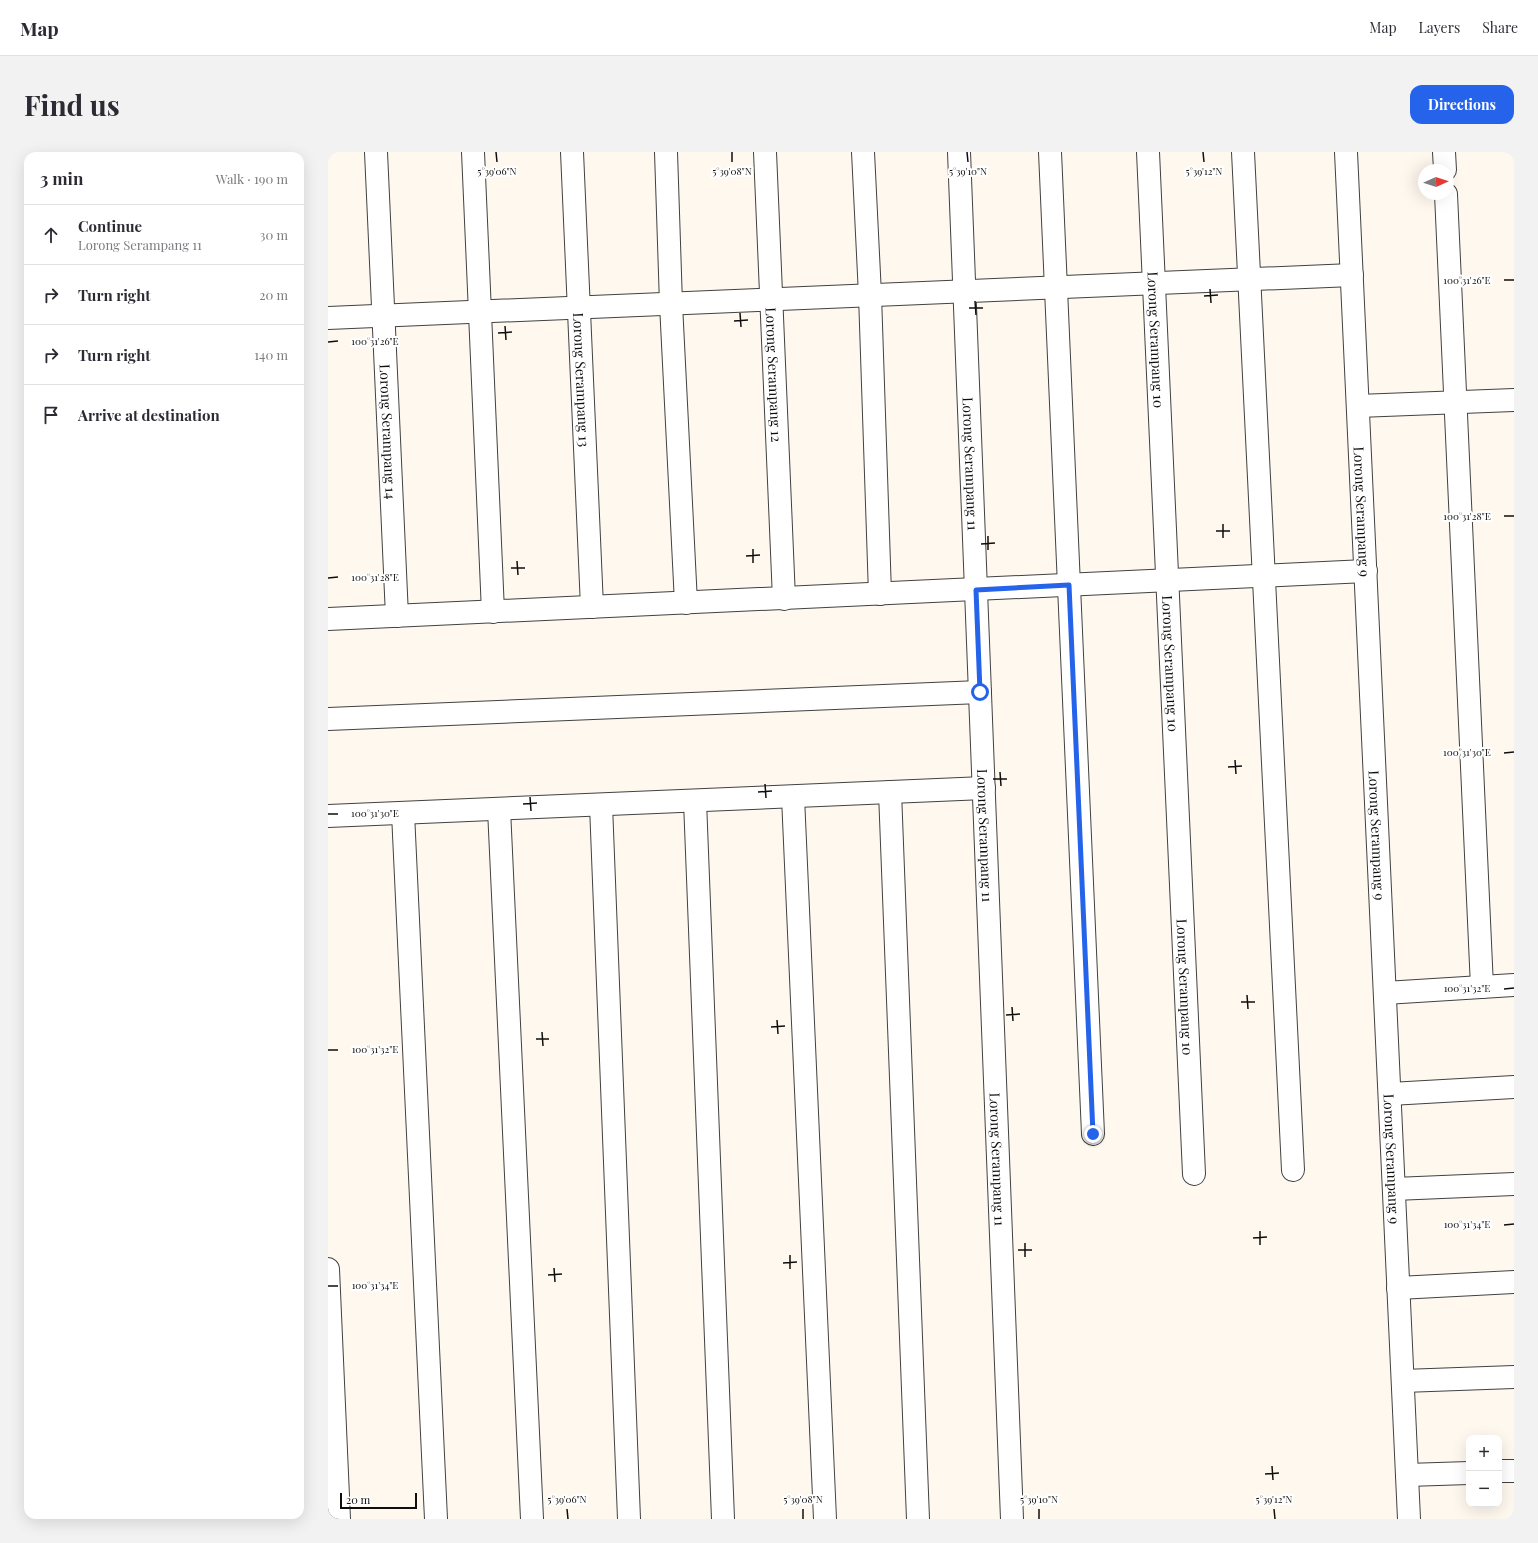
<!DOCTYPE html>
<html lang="en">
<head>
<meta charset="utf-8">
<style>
  :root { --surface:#fff; --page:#f2f2f3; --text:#2b2b33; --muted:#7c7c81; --line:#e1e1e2; --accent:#2563eb }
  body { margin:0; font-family:"Playfair Display",serif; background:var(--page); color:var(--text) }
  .controls { position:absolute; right:12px; bottom:12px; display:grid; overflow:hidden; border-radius:8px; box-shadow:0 4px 16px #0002 }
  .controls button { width:36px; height:36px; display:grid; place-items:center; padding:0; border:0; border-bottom:1px solid var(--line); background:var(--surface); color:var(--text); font:20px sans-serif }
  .compass { position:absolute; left:1090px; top:12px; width:36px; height:36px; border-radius:50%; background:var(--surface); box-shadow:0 4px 16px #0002; rotate:87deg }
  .scale { position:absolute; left:12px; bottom:10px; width:77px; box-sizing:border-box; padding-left:4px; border:2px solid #0e0e0e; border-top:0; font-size:11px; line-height:14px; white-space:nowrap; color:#0e0e0e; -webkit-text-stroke:3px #fff; paint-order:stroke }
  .stop { position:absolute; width:12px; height:12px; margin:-9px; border:3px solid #2563eb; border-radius:50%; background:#fff }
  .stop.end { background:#2563eb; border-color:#fff; box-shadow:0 1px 4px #0008 }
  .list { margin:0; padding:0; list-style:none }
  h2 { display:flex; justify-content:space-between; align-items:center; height:52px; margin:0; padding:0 16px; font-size:17px }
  h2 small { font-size:13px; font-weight:400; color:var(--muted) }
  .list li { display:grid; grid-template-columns:26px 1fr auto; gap:12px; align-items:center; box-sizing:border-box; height:60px; padding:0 16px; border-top:1px solid var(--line) }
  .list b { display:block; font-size:15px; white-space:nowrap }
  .list p { margin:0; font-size:13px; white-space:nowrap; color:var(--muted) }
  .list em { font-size:13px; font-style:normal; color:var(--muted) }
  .icon { flex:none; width:22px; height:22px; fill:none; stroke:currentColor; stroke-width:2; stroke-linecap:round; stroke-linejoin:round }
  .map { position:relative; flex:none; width:1186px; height:1367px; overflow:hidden; border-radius:12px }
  header { display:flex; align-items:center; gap:24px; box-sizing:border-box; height:56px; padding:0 20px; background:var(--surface); border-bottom:1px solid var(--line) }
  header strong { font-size:19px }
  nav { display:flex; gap:22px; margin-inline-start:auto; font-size:14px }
  .intro { display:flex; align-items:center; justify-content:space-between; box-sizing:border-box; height:96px; padding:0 24px }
  h1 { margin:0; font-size:28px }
  .button { padding:10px 18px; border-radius:12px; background:var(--accent); color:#fff; font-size:14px; font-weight:700 }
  main { display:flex; gap:24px; padding:0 24px }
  aside { flex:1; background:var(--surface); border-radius:12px; box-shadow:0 4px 16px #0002 }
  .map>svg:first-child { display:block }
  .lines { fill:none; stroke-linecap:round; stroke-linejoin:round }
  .minor-casing { stroke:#414141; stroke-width:24 }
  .minor { stroke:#fff; stroke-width:22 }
  .route { stroke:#2563eb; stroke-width:5 }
  .ticks { fill:none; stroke:#0e0e0e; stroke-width:1.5 }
  .labels { text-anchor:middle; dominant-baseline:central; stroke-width:4; stroke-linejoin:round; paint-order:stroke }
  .street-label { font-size:14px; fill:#0e0e0e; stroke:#fff }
  .ticks-label { font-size:10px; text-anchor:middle; fill:#0e0e0e; stroke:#fff; stroke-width:4; stroke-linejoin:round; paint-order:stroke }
</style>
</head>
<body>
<header>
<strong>Map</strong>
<nav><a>Map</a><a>Layers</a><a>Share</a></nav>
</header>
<div class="intro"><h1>Find us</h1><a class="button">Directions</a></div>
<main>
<aside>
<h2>3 min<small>Walk · 190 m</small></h2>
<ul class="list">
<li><svg class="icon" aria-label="ahead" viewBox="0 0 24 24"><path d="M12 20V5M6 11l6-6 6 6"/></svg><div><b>Continue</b><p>Lorong Serampang 11</p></div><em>30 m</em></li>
<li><svg class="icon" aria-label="right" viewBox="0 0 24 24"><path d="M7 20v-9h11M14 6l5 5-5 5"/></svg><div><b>Turn right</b></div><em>20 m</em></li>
<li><svg class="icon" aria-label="right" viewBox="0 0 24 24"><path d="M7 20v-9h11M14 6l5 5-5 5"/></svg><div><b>Turn right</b></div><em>140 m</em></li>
<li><svg class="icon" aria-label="arrive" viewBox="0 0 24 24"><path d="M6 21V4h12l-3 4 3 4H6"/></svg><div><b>Arrive at destination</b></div></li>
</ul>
</aside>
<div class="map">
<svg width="1186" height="1367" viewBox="0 0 1186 1367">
  <rect width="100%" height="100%" fill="#fff8ef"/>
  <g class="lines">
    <g class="minor-casing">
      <g id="minor">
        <path id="s1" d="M 48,0 L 69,464"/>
        <path d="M 145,0 L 165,460"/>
        <path id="s2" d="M 244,0 L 264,455"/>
        <path d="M 338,0 L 343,152 L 358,451"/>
        <path id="s3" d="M 437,0 L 456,447"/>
        <path d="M 535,0 L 542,143 L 552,442"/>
        <path id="s4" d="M 631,0 L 684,1367"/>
        <path d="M 722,0 L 765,982"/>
        <path id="s5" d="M 820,0 L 866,1022"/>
        <path d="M 915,0 L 965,1018"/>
        <path id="s6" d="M 1018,0 L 1081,1367"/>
        <path d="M 1116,0 L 1117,18"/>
        <path d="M 1118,42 L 1154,835"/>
        <path d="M 0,166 L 1024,123"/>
        <path d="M 1030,254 L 1186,248"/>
        <path d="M 0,467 L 1038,419"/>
        <path d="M 0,567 L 652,540"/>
        <path d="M 562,640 L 590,1367"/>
        <path d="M 465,645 L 497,1367"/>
        <path d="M 367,649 L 395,1367"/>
        <path d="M 273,653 L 301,1367"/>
        <path d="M 171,657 L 204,1367"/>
        <path d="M 75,661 L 108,1367"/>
        <path d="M 0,664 L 656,636"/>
        <path d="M 1057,841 L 1186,833"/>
        <path d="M 1062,942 L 1186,935"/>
        <path d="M 1066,1037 L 1186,1032"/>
        <path d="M 0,1117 L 11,1367"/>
        <path d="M 1070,1136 L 1186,1130"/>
        <path d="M 1075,1229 L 1186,1225"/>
        <path d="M 1171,1319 L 1186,1319"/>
        <path d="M 1079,1323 L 1141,1321"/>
      </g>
    </g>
    <use href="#minor" class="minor"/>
  </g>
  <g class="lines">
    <path class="route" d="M 652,540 L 648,438 L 741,433 L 765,982"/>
  </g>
  <path class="ticks" d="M 168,0 L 169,10M 404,0 L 404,10M 639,0 L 640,10M 875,0 L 876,10M 1176,128 L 1186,128M 882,137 L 883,151M 876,144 L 890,143M 647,149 L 648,163M 641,156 L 655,156M 412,161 L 413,175M 406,169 L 420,168M 177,174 L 178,188M 170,181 L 184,180M 0,190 L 10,189M 1176,364 L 1186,364M 895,372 L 895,386M 888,379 L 902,379M 660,384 L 660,398M 653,392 L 667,391M 425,397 L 425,411M 418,404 L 432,403M 189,409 L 190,423M 183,416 L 197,416M 0,426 L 10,425M 1176,601 L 1186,600M 907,608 L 908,622M 900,615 L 914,614M 672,620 L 673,634M 665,627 L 679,627M 437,632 L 438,646M 430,640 L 444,639M 202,645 L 203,659M 195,652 L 209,651M 0,662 L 10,662M 1176,837 L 1186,836M 919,843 L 920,857M 913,850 L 927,850M 684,855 L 685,869M 678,863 L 692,862M 449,868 L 450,882M 443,875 L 457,874M 214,880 L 215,894M 208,887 L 221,887M 0,898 L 10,898M 1176,1073 L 1186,1072M 932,1079 L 932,1093M 925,1086 L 939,1085M 697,1091 L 697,1105M 690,1098 L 704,1098M 462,1103 L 462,1117M 455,1111 L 469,1110M 226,1116 L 227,1130M 220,1123 L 234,1122M 0,1134 L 10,1134M 944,1314 L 945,1328M 937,1322 L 951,1321M 239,1357 L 240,1367M 475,1357 L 475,1367M 711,1357 L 711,1367M 946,1357 L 947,1367"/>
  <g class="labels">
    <g class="street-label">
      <text stroke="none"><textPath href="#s5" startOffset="188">Lorong Serampang 10</textPath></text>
      <text stroke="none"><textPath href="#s3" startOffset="223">Lorong Serampang 12</textPath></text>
      <text stroke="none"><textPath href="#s2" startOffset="228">Lorong Serampang 13</textPath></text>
      <text stroke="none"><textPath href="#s1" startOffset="280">Lorong Serampang 14</textPath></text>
      <text stroke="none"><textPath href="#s4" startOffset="312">Lorong Serampang 11</textPath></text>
      <text stroke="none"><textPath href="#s6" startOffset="360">Lorong Serampang 9</textPath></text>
      <text stroke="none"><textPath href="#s5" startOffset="512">Lorong Serampang 10</textPath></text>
      <text stroke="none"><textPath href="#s4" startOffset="684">Lorong Serampang 11</textPath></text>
      <text stroke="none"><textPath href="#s6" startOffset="684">Lorong Serampang 9</textPath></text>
      <text stroke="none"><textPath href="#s5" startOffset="836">Lorong Serampang 10</textPath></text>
      <text stroke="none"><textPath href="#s4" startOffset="1008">Lorong Serampang 11</textPath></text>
      <text stroke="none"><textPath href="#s6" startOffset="1008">Lorong Serampang 9</textPath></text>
    </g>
  </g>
  <g class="ticks-label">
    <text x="169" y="23">5°39'06"N</text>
    <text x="404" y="23">5°39'08"N</text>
    <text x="640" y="23">5°39'10"N</text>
    <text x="876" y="23">5°39'12"N</text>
    <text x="1139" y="132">100°31'26"E</text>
    <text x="47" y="193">100°31'26"E</text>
    <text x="1139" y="368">100°31'28"E</text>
    <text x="47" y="429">100°31'28"E</text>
    <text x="1139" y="604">100°31'30"E</text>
    <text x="47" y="665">100°31'30"E</text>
    <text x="1139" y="840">100°31'32"E</text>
    <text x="47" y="901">100°31'32"E</text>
    <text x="1139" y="1076">100°31'34"E</text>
    <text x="47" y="1137">100°31'34"E</text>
    <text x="239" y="1351">5°39'06"N</text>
    <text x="475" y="1351">5°39'08"N</text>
    <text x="711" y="1351">5°39'10"N</text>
    <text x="946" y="1351">5°39'12"N</text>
  </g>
</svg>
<div class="controls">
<button>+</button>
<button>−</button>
</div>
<svg class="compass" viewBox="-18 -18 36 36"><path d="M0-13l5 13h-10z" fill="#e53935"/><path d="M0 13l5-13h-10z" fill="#7c7c81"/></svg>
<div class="scale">20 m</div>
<div class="stop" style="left:652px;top:540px"></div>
<div class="stop end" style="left:765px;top:982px"></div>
</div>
</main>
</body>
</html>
